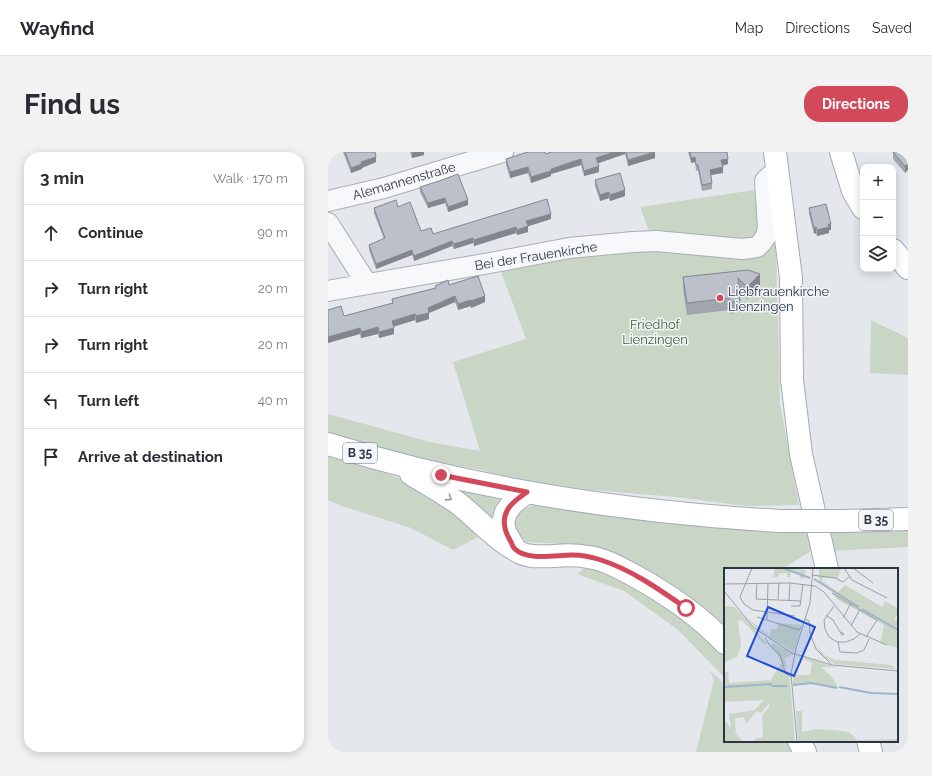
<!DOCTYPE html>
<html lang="en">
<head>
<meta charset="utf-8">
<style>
  :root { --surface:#fff; --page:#f2f2f3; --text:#2b2b33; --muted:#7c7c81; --line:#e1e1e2; --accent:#d1495b }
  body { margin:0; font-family:Raleway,sans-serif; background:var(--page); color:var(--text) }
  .controls { position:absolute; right:12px; top:12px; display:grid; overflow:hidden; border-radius:8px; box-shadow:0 2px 10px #0003 }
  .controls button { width:36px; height:36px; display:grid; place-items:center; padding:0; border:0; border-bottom:1px solid var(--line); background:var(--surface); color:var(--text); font:20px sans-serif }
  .stop { position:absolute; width:12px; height:12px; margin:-9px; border:3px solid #d1495b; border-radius:50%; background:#fff }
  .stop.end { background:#d1495b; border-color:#fff; box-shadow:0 1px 4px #0008 }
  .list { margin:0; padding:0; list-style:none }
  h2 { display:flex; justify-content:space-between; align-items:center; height:52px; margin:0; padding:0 16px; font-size:17px }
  h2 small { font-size:13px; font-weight:400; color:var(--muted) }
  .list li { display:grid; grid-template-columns:26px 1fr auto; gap:12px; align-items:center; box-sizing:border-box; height:56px; padding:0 16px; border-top:1px solid var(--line) }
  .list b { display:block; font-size:15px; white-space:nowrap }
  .list em { font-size:13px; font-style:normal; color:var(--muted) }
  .icon { flex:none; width:22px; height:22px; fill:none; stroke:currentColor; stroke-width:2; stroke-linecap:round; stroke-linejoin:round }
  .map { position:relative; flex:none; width:580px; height:600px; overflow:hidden; border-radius:16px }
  header { display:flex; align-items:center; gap:24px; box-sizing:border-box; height:56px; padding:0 20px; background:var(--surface); border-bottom:1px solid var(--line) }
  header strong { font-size:19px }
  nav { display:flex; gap:22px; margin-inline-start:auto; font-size:14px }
  .intro { display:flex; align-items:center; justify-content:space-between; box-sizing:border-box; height:96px; padding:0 24px }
  h1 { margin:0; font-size:28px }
  .button { padding:10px 18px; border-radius:16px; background:var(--accent); color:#fff; font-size:14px; font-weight:700 }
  main { display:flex; gap:24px; padding:0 24px }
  aside { flex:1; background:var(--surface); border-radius:16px; box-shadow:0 2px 10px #0003 }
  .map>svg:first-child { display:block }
  .green { fill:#c9d6c5 }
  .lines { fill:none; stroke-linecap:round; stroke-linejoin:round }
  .minor-casing { stroke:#a9aeb7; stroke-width:22 }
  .major-casing { stroke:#a3abb8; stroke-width:24 }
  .minor { stroke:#f7f8fa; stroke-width:20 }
  .major { stroke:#fff; stroke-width:22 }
  .major-bridge-casing { stroke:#a3abb8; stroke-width:24; stroke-linecap:butt }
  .major-bridge { stroke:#fff; stroke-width:22 }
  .wall { fill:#a1a5ae }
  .shaded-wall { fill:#83868d }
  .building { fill:#bbc0ca; stroke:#83868d }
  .oneway { stroke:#959aa2 }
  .route { stroke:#d1495b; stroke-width:5 }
  .poi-dot { fill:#d1495b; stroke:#f4f6f9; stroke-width:1.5 }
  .labels { text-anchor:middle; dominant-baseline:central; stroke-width:3; stroke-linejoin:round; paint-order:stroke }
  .shield { fill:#f4f6f9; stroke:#676e7b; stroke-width:1 }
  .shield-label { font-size:12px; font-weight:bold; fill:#2b3445 }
  .street-label { font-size:13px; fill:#2b3445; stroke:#f4f6f9 }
  .poi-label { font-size:13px; fill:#2b3445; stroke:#f4f6f9; text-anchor:start }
  .park-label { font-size:13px; fill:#3f6138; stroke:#f4f6f9 }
  .inset-river { fill:none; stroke:#9fb4cc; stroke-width:2 }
  .inset-road { fill:none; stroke:#9a9fa9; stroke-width:1 }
  .view { fill:#1d4ed8; fill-opacity:0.15; stroke:#1d4ed8; stroke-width:2 }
  .inset-edge { fill:none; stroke:#2b3445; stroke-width:2 }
</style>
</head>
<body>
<header>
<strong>Wayfind</strong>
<nav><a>Map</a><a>Directions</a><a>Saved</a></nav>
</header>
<div class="intro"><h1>Find us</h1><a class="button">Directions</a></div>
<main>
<aside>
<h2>3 min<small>Walk · 170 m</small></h2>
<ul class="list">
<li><svg class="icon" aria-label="ahead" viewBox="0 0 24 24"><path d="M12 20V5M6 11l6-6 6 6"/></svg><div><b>Continue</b></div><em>90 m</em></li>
<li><svg class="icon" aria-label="right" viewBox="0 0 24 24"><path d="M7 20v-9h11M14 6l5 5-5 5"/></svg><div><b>Turn right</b></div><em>20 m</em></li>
<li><svg class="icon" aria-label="right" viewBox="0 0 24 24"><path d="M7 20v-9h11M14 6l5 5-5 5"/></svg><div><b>Turn right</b></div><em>20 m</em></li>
<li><svg class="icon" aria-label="left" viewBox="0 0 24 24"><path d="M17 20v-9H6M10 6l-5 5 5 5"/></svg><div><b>Turn left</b></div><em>40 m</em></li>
<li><svg class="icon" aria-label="arrive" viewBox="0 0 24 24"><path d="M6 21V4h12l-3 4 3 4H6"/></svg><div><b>Arrive at destination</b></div></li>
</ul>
</aside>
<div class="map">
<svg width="580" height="600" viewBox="0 0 580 600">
  <rect width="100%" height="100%" fill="#e4e7ec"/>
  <path class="green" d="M 433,37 L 436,66 L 448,97 L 452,252 L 471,353 L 418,354 L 347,345 L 252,337 L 178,325 L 154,318 L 86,306 L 0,281 L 0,262 L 102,290 L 152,299 L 125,210 L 198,187 L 172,117 L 286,97 L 326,93 L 312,55 Z
    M 543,168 L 580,186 L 580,223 L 542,221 Z
    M 0,300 L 39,313 L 88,333 L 154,383 L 125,398 L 83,376 L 14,354 L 0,348 Z
    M 130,336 L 174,347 L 174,348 L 165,364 L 163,364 L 130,339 Z
    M 210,351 L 480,378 L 483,399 L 454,417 L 397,417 L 397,477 L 252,393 L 198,390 L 186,377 L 190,360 Z
    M 580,374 L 580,395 L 504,399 L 501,376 Z
    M 262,411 L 286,419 L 366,472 L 397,504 L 397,526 L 350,478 L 296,439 L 249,422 Z
    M 382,518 L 397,533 L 397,589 L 462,589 L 467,600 L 368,600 L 386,528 Z"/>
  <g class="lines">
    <g class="minor-casing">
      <path id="minor" d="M 0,49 L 56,36 L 175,0
        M 0,71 L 39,132
        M 0,139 L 162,111 L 241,96 L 305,90 L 328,89 L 414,97 L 423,96 L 429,95 L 434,90 L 438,84 L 440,76 L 437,29 L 442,24 L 450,21"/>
    </g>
    <g class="major-casing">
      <path id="major" d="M 447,0 L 463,126 L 464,228 L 473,302 L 499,417
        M 513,0 L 525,39 L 535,56
        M 565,98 L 580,116
        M 0,292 C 146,338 299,360 452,369
        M 83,322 C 99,332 116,341 131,352 C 152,369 169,389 193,401 C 203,406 216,404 226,404 C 237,403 249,403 260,405 C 276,407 290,415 305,423 C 338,441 371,463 397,491
        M 516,369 L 580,367
        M 187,397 L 177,380 L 175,370 L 178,360 L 185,351 L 199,340
        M 471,589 L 477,600
        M 540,589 L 543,600"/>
    </g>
    <use href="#minor" class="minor"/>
    <use href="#major" class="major"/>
    <g class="major-bridge-casing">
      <path id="major-bridge" d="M 452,369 L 516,369"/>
    </g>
    <use href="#major-bridge" class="major-bridge"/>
  </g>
  <path class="wall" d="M 15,0 L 47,0 L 48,10 L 34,16 L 34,17 L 23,21 Z
    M 82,0 L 96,0 L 96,3 L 84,6 Z
    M 223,0 L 327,0 L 327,6 L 300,14 L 297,2 L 270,11 L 271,20 L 256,24 L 253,13 L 223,22 L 223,24 L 203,31 L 200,21 L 182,26 L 178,13 L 178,7 L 218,2 Z
    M 360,0 L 399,0 L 400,12 L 394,14 L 395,21 L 383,23 L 384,31 L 384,37 L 374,39 L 370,18 L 368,19 L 367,10 L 363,11 Z
    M 565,0 L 580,0 L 577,21 L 565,7 Z
    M 267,28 L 297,44 L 282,49 L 281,46 L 272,49 L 267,34 Z
    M 92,35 L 140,53 L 120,60 L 117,51 L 100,56 L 92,40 Z
    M 70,55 L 93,79 L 105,82 L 223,67 L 200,74 L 200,80 L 189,83 L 188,81 L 146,94 L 145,91 L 126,97 L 124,94 L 86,109 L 84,103 L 48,117 L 41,98 L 41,93 L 56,87 L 46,61 L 46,56 Z
    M 481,56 L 503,78 L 501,78 L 501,81 L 489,84 L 488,81 L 486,82 L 481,62 Z
    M 420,118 L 432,134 L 419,147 L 411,139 L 412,149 L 412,160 L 402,162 L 402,158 L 359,163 L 355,137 L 355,125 Z
    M 121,133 L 157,150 L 143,156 L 143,154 L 130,158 L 127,150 L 101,161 L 101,167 L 88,171 L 87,168 L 65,175 L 66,182 L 51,186 L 50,182 L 33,186 L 32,182 L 16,164 L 64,151 L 64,147 L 107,136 L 107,134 Z"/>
  <path class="shaded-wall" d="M 86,0 L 96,0 L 96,3 L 84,6 L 84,1 Z
    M 286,0 L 297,0 L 297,2 L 268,12 L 268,6 Z
    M 327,0 L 327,6 L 300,14 L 300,8 Z
    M 48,5 L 48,10 L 34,16 L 34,17 L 23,21 L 23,16 L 33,10 Z
    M 367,5 L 367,10 L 363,11 L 363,6 Z
    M 253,7 L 253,13 L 223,22 L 223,24 L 203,31 L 203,25 L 223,17 Z
    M 400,7 L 400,12 L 393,14 L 393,8 Z
    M 580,12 L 580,18 L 577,21 L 577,14 Z
    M 271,14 L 271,20 L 256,24 L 256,19 Z
    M 200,15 L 200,21 L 182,26 L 182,20 Z
    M 395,15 L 395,21 L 382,23 L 382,18 Z
    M 297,38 L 297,44 L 282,49 L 282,43 Z
    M 281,40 L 281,46 L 272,49 L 272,43 Z
    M 117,46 L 117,51 L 100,56 L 100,51 Z
    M 140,48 L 140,53 L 120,60 L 120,55 Z
    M 223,62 L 223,67 L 198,75 L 198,69 Z
    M 500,72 L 503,72 L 503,78 L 501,78 L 501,81 L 489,84 L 489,78 Z
    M 200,74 L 200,80 L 189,83 L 189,78 Z
    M 188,75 L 188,81 L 146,94 L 146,88 Z
    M 488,75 L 488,81 L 486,82 L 486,76 Z
    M 145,86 L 145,91 L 126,97 L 126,92 Z
    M 124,89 L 124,94 L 86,109 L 86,104 Z
    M 84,98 L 84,103 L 48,117 L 48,112 Z
    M 432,122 L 432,134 L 419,147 L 419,135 Z
    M 127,144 L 127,150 L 101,161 L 101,167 L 88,171 L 88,164 L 100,156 Z
    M 157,144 L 157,150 L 143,156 L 143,149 Z
    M 143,148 L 143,154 L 130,158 L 130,152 Z
    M 87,162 L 87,168 L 64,175 L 64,169 Z
    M 50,175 L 50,182 L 33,186 L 33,180 Z
    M 32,176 L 32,182 L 0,191 L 0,185 Z
    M 66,176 L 66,182 L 51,186 L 51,180 Z"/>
  <path class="building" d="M 17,0 L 47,0 L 48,5 L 33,10 L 34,12 L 23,16 Z
    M 200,0 L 217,0 L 218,2 L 223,0 L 286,0 L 268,6 L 271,14 L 256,19 L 253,7 L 223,17 L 223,19 L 203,25 L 200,15 L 182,20 L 178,7 Z
    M 298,0 L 327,0 L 300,8 Z
    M 362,0 L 399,0 L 400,7 L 393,8 L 395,15 L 382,18 L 384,31 L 374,33 L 370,13 L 368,13 L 367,5 L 363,6 Z
    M 565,0 L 580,0 L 580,12 L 577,14 Z
    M 292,21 L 297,38 L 282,43 L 281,40 L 272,43 L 267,28 Z
    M 130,22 L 140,48 L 120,55 L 117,46 L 100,51 L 92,35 L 111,29 Z
    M 219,47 L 223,62 L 198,69 L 200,74 L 189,78 L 188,75 L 146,88 L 145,86 L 126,92 L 124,89 L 86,104 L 84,98 L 48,112 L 41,93 L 57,86 L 46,56 L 68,48 L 70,55 L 82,50 L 93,79 L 103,76 L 105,82 Z
    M 498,52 L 503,72 L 500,72 L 501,75 L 489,78 L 488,75 L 486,76 L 481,56 Z
    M 420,118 L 432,122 L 419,135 L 410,126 L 412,149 L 402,150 L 402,146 L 359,151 L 355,125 Z
    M 150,124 L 157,144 L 143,149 L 143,148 L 130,152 L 127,144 L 100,156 L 101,161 L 88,164 L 87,162 L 64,169 L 66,176 L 51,180 L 50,175 L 33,180 L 32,176 L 0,185 L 0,158 L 13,154 L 16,164 L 65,151 L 64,147 L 108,136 L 107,134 L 120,128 L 121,133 Z"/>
  <defs><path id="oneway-chevron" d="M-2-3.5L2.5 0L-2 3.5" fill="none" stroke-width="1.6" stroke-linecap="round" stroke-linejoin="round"/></defs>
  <use class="oneway" href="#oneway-chevron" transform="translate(121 346) rotate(33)"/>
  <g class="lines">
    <path class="route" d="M 113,323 L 199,340 C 186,349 173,358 177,376 C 178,381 180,385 183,390 C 184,392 185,396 187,397 C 199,409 228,403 244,403 C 254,403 264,405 273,408 C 304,418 332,438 358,456"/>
  </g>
  <circle class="poi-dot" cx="392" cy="146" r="4"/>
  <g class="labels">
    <g class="shield">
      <rect x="15" y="291" width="34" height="20" rx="3"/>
      <rect x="531" y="358" width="34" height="20" rx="3"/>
    </g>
    <g class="shield-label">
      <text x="32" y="301">B 35</text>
      <text x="548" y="368">B 35</text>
    </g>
    <g class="street-label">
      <text transform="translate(76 29) rotate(-16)">Alemannenstraße</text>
      <text transform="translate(208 104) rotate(-9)">Bei der Frauenkirche</text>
    </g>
    <g class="poi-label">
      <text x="400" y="139">Liebfrauenkirche<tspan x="400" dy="15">Lienzingen</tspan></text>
    </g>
    <g class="park-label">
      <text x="327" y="172">Friedhof<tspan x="327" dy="15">Lienzingen</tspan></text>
    </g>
  </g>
  <g transform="translate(396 416)">
    <rect width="174" height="174" fill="#e4e7ec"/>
    <path d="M 51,0 L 82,2 L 80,11 L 76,10 L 76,7 L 67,4 L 66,9 L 63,9 L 63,5 L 55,6 L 54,9 L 49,9 ZM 95,0 L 117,0 L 114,10 L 99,10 L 98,13 L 114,24 L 121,17 L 158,39 L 156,44 L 161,33 L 174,40 L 174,47 L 170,51 L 174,53 L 174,80 L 156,75 L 160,57 L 114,32 L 109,26 L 110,24 L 95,14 ZM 0,38 L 11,39 L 43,76 L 40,76 L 18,52 L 14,53 L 17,77 L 13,89 L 0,94 ZM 23,50 L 46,68 L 47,61 L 53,61 L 54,55 L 78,57 L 70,84 L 34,62 ZM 49,75 L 70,86 L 61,90 L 63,101 L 46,76 ZM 92,77 L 100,87 L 111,92 L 167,97 L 172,101 L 110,96 L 96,86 ZM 51,82 L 65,110 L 66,113 L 71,174 L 31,174 L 31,171 L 39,169 L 38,148 L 45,139 L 46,134 L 37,145 L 33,143 L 22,156 L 20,149 L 11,150 L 12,165 L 8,162 L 20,174 L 0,174 L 0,152 L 7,160 L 5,146 L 31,142 L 40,132 L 0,134 L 0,105 L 4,103 L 5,115 L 47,112 L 57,95 ZM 71,87 L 112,99 L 97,99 L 108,109 L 114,120 L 87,116 L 69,118 L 69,107 L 86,107 L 88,95 ZM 72,143 L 78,143 L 78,164 L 93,161 L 109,162 L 125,164 L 133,172 L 174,171 L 174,174 L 74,174 Z" fill="#c9d6c5"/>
    <path class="inset-river" d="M 59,0 L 86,10M 90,11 L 135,39M 138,41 L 174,62M 69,117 L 87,115 L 113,120M 48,118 L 64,118M 0,119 L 47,116 L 46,118M 115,119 L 147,125 L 174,126"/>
    <path class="inset-road" d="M 28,0 L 16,29 L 20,36 L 29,42 L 71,48M 120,0 L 128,12 L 163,30M 129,0 L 149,15M 88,7 L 111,10 L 119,14 L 125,9M 33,15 L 32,31 L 77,33M 0,16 L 66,15 L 91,18 L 100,24 L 133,64 L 163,77M 0,23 L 30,60 L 68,85 L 108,97 L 174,103M 108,25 L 153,52 L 142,69M 54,31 L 55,15M 65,32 L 66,15M 67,38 L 76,38 L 79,16M 110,38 L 100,52 L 101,61 L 105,69 L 113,74 L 122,74 L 130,71 L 136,66M 102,47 L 109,52 L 118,67 L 120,66 L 117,64M 33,49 L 75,62 L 77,59M 119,50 L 127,35M 43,51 L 44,15M 81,51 L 85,53 L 86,65 L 92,81 L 107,96M 127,58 L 136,41M 41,70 L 46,78 L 56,87 L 62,106 L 67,109M 114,74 L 116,84 L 133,85 L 140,82 L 145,71M 73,174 L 67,106 L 72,80 L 86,35 L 89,0"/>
    <path class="view" d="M 44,39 L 91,59 L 70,108 L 23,88 Z"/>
    <rect width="174" height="174" class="inset-edge"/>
  </g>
</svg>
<div class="controls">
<button>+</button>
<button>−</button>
<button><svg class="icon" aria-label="layers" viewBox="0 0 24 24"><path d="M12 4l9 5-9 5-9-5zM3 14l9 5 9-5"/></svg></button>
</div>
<div class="stop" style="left:358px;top:456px"></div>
<div class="stop end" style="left:113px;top:323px"></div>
</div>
</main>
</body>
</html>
